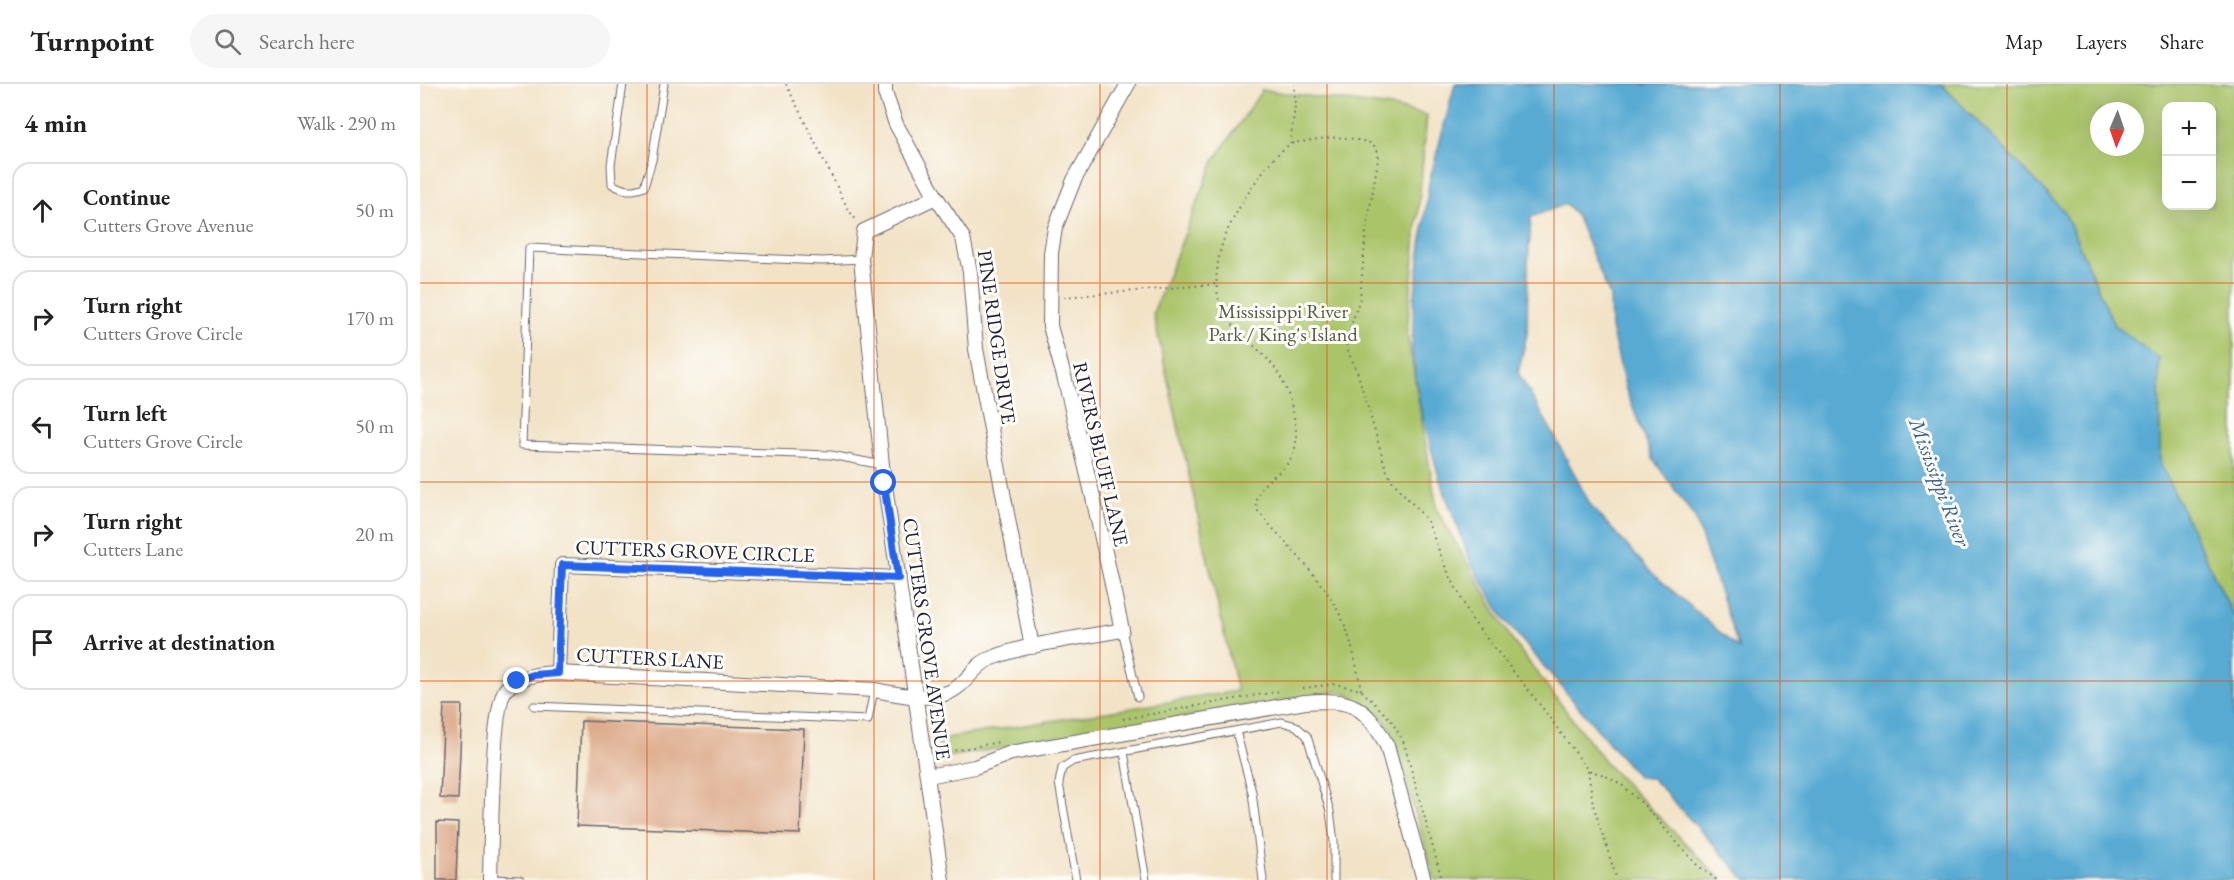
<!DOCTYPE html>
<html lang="en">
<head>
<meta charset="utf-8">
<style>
  :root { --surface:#fff; --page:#f6f6f6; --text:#222; --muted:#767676; --line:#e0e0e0 }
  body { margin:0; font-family:"EB Garamond",serif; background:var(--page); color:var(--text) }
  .controls { position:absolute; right:18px; top:18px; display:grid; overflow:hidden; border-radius:12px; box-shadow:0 6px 24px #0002 }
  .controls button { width:54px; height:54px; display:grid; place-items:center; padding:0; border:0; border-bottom:2px solid var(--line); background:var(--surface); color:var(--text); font:30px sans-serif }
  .compass { position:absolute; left:1670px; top:18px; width:54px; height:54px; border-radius:50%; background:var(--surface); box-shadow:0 6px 24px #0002; rotate:182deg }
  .stop { position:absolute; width:18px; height:18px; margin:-14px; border:4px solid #2563eb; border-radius:50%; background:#fff }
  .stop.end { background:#2563eb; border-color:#fff; box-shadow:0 2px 6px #0008 }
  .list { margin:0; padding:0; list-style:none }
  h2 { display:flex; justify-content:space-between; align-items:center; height:78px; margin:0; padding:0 24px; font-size:26px }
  h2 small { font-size:20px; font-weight:400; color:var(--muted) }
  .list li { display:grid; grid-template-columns:39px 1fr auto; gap:18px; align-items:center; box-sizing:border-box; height:96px; margin:0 12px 12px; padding:0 12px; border:2px solid var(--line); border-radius:18px }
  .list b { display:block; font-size:22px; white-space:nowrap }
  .list p { margin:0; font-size:20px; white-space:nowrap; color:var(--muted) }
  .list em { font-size:20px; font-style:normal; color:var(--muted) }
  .icon { flex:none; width:33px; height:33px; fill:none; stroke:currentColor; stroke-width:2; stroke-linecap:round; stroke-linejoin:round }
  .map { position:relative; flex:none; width:1814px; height:796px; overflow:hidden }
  header { display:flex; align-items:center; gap:36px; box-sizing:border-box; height:84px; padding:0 30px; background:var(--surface); border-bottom:2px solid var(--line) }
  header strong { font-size:28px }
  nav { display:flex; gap:33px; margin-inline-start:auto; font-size:21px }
  .search { width:420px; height:54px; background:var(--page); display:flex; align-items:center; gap:15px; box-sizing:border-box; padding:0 21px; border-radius:33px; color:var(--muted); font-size:22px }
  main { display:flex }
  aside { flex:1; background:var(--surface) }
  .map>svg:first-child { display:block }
  .green { fill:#aac46a; stroke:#667352; stroke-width:1.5; fill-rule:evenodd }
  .water { fill:#59aad3; stroke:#3e6687; stroke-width:1.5; fill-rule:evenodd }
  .building { fill:#ddac8c }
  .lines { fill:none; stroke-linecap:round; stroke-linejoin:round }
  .service-casing { stroke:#6b666c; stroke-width:9 }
  .minor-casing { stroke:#6b666c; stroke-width:16 }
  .path { stroke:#6b666c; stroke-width:2; stroke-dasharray:1.5 4.5; stroke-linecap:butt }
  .service { stroke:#fff; stroke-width:7 }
  .minor { stroke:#fff; stroke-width:14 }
  .route { stroke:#2563eb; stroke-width:8 }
  .grid { fill:none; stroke:#de560e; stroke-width:1.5; stroke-opacity:0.55 }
  .labels { text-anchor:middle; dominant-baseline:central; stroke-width:6; stroke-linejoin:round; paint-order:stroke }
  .park-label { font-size:20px; fill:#525b4b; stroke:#fdfcf7 }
  .street-label { font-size:20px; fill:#22223b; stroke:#fdfcf7 }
  .water-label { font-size:21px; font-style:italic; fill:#3b5f7f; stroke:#fdfcf7 }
</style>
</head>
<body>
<header>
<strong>Turnpoint</strong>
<div class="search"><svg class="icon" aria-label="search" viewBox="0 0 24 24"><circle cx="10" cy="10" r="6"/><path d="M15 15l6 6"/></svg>Search here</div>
<nav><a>Map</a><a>Layers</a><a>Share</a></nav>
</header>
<main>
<aside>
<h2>4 min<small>Walk · 290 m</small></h2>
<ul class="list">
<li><svg class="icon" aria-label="ahead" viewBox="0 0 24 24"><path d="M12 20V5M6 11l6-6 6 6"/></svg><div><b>Continue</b><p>Cutters Grove Avenue</p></div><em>50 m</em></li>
<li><svg class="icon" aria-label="right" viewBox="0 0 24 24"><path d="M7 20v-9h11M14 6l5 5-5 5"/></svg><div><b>Turn right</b><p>Cutters Grove Circle</p></div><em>170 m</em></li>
<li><svg class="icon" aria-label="left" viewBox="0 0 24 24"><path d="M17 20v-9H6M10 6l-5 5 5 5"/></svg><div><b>Turn left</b><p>Cutters Grove Circle</p></div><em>50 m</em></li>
<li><svg class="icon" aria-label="right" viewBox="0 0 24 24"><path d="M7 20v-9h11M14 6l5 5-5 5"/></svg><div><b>Turn right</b><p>Cutters Lane</p></div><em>20 m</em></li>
<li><svg class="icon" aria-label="arrive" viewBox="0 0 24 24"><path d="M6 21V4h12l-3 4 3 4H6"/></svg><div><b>Arrive at destination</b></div></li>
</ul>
</aside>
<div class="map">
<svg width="1814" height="796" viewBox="0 0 1814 796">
  <rect width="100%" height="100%" fill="#fdfcf7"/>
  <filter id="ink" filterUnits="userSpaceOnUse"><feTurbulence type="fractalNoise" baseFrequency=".0167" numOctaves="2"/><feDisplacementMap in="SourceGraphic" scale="12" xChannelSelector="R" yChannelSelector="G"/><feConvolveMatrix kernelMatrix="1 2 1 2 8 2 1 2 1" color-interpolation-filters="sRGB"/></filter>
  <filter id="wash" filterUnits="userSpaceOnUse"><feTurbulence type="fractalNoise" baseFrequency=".008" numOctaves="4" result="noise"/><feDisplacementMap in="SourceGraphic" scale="24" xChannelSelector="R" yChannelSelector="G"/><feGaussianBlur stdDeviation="1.35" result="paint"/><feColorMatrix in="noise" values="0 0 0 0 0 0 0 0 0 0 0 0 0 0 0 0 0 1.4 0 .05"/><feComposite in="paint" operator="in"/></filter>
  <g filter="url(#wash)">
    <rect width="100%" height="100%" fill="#f2e3c7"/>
    <path class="green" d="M 1521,0 L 1814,0 L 1814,533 L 1740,379 L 1739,275 L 1694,241 L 1644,127 ZM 1746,22 L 1792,22 L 1792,122 L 1746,122 ZM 1679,27 L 1715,27 L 1715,63 L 1679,63 Z
      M 842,6 L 971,23 L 1007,31 L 987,248 L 1017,426 L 1092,556 L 1188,682 L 1302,796 L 1015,796 L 970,643 L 950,623 L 920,607 L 522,674 L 519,655 L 817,607 L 733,229 L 794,77 Z"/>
    <path class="water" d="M 1035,0 L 1521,0 L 1644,127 L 1694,241 L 1739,275 L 1740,379 L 1814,533 L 1814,796 L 1326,796 L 1232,694 L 1218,693 L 1084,535 L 1051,479 L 1019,393 L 1000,323 L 992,265 L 994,217 L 1009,99 ZM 1146,120 L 1156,131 L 1190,212 L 1191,244 L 1206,306 L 1233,375 L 1275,434 L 1319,565 L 1230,487 L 1171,422 L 1133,349 L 1098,289 L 1107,250 L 1108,182 L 1111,133 Z"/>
    <g id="blocks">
      <path class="building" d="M 24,621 L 42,621 L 38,715 L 20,714 Z
        M 161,637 L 384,645 L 380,750 L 157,742 Z
        M 17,738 L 38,739 L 36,796 L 17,796 Z"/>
    </g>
  </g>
  <g filter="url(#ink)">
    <use href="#blocks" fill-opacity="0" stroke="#6b666c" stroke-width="1.5"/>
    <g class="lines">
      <g class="service-casing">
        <path id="service" d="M 203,0 L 191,81 L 192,100 C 204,107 211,108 224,103 L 232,76 L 244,0
          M 441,175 L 402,177 L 109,164 L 102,361 L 411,371 L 462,381
          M 702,546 L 718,613
          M 114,622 L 448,636 L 454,606
          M 816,647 L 832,708 L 843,796
          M 704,668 L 726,796
          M 70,795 L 100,796
          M 656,796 L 639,699 L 642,684 L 653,677 L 862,638 L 876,642 L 887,652 L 910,727 L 914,758 L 914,796"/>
      </g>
      <g class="minor-casing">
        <path id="minor" d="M 465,0 L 465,9 L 476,40 L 516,113 L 543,154 L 550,188 L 556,265 L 612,563
          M 516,113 L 444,147 L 441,175 L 462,381 L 522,796
          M 138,589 L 142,481 L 479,494
          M 508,692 L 555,683 L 591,669 L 885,618 C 930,614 946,621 967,662 L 1004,796
          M 70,796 C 71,766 71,621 86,605 C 100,591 120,590 138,589 L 454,606 C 479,610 517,621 539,602 C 549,594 558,579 570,575 C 607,559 662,554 702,546 L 673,413 L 645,296 L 630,242 L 631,169 L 635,144 L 654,96 L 708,0"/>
      </g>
      <path class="path" d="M 366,0 L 428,125 L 436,136
        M 870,60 L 875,22 L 874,0
        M 644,213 L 797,200
        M 883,604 L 915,600 L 941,606 L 971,636 L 984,659 L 1022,796
        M 941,606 C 936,579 931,551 918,527 C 898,489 864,459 837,426 C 832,386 880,397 876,346 C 873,323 866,296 851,279 C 833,258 807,243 799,216 C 794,199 797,175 803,158 C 811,133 847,74 869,61 C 874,58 881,58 887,57 C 913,52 928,52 953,60 L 959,70 L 946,147 L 940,214 L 926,257 L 927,265 L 938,290 L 966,385 L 973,398 L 1007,436 L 1025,482 L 1052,536 L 1121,622 L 1168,686 L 1184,691 L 1202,701 L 1223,720 L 1277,781 L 1297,796
        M 703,635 L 860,607
        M 517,670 L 579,658
        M 1168,686 L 1173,720 L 1197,796"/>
      <use href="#service" class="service"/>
      <use href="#minor" class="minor"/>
    </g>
  </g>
  <g class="lines" filter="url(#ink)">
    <path class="route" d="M 97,597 L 113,591 L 138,589 L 142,481 L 478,494 L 464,399"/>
  </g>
  <path class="grid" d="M 227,0 L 227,796M 454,0 L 454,796M 680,0 L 680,796M 907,0 L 907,796M 1134,0 L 1134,796M 1360,0 L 1360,796M 1587,0 L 1587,796M 0,199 L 1814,199M 0,398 L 1814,398M 0,597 L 1814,597"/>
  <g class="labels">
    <g class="park-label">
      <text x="863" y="227">Mississippi River<tspan x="863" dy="23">Park / King's Island</tspan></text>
    </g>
    <g class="street-label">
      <text transform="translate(577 253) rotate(82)">PINE RIDGE DRIVE</text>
      <text transform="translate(681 370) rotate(77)">RIVERS BLUFF LANE</text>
      <text transform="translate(275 467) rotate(2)">CUTTERS GROVE CIRCLE</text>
      <text transform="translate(507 555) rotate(82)">CUTTERS GROVE AVENUE</text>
      <text transform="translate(230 574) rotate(3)">CUTTERS LANE</text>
    </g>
    <g class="water-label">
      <text transform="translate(1520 398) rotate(69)">Mississippi River</text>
    </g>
  </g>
</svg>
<div class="controls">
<button>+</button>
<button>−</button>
</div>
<svg class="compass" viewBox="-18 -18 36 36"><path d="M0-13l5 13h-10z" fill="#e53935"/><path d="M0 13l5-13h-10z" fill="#767676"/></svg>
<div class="stop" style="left:464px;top:399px"></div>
<div class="stop end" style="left:97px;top:597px"></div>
</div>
</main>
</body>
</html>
